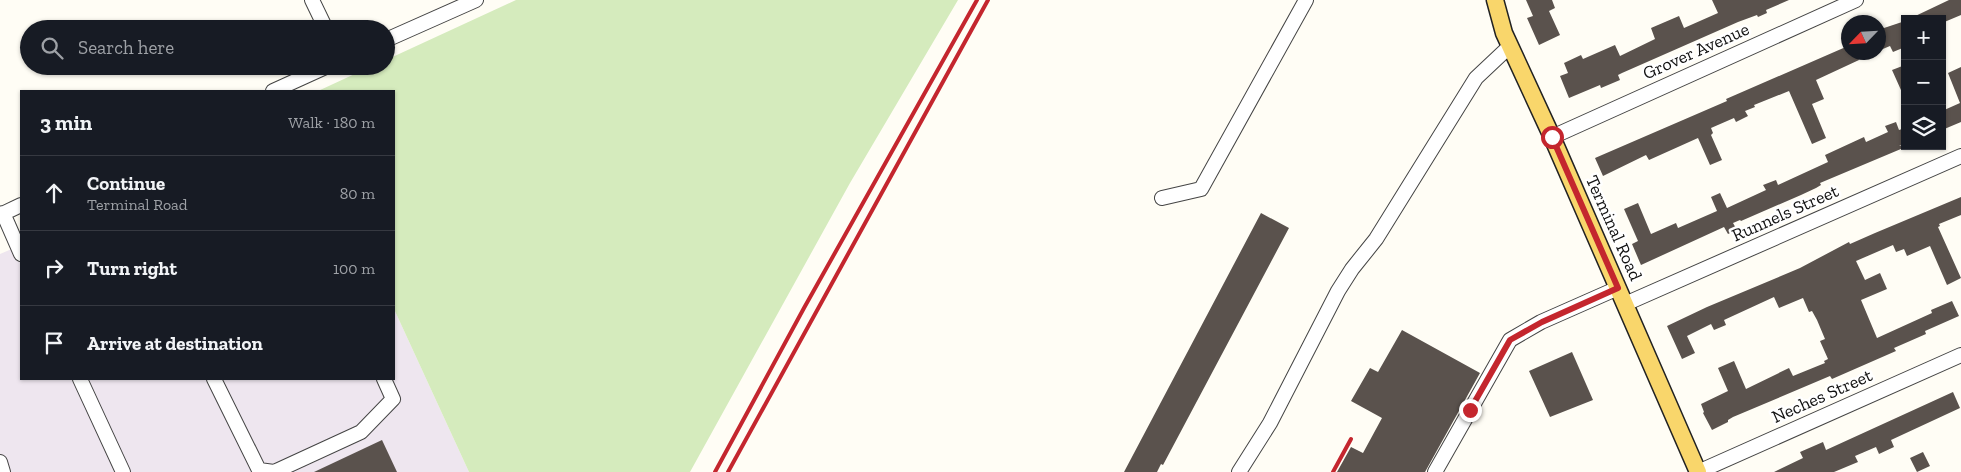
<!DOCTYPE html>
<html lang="en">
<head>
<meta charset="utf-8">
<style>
  :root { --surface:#171b24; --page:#242831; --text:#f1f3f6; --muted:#9ea1a6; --line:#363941 }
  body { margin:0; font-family:"Zilla Slab",serif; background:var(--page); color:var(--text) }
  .controls { position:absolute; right:15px; top:15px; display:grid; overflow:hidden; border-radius:0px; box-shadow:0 1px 4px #0004 }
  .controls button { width:45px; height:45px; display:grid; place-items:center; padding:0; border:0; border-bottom:1px solid var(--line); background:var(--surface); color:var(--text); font:25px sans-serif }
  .compass { position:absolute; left:1841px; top:15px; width:45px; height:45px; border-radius:50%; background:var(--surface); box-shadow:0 1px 4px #0004; rotate:245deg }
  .stop { position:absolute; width:15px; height:15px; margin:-11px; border:4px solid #c4262e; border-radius:50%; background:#fff }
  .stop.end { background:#c4262e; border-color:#fff; box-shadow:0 1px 5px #0008 }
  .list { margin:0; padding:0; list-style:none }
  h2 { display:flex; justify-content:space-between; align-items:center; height:65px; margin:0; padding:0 20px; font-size:21px }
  h2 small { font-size:16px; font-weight:400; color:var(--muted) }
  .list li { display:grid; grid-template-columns:32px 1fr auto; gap:15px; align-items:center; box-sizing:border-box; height:75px; padding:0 20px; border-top:1px solid var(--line) }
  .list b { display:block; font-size:19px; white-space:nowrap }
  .list p { margin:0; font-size:16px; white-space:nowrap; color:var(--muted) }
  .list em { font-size:16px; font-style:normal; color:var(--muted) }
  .icon { flex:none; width:28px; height:28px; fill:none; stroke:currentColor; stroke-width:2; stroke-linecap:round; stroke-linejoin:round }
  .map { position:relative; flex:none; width:1961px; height:472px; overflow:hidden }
  .search { position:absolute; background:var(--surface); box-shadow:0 1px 4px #0004; left:20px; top:20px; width:375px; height:55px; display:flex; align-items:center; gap:12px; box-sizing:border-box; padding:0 18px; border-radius:28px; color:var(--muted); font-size:19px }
  .panel { position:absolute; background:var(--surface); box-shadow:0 1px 4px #0004; left:20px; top:90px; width:375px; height:290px; border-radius:0px }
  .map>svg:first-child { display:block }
  .industrial { fill:#eee6ef }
  .green { fill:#d5ebbd }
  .building { fill:#5a524d }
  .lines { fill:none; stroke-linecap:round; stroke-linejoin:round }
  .minor-casing { stroke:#444; stroke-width:16 }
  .major-casing { stroke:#222; stroke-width:19 }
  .minor { stroke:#fff; stroke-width:14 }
  .major { stroke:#f9d66b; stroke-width:16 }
  .rail { stroke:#c4262e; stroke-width:4 }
  .route { stroke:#c4262e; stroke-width:6 }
  .labels { text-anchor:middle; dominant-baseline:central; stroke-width:5; stroke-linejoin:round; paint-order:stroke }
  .street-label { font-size:18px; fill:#111; stroke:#fff }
</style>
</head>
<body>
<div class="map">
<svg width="1961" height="472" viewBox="0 0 1961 472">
  <rect width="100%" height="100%" fill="#fffdf5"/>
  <path class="industrial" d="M 21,245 L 21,379 L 394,379 L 394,309 L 469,472 L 0,472 L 0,254 Z"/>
  <path class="green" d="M 516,0 L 958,0 L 850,183 L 690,472 L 469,472 L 394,309 L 394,91 L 318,91 L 372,66 L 386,66 L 386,60 Z"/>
  <path class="building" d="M 1526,0 L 1552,0 L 1555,8 L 1549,11 L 1560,35 L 1539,45 L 1527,18 L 1533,16 Z
    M 1712,0 L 1789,0 L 1766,10 L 1767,13 L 1758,17 L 1757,15 L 1738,22 L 1622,73 L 1618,75 L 1620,80 L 1601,88 L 1600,85 L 1569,98 L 1560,76 L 1568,73 L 1564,63 L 1581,55 L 1583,59 L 1615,45 L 1620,56 L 1655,39 L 1651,28 L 1679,16 L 1684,28 L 1718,13 Z
    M 1949,0 L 1961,0 L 1961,15 L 1942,23 L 1942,19 L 1909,19 Z
    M 1905,21 L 1905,47 L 1893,52 L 1890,46 L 1878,51 L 1878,30 Z
    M 1848,46 L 1848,52 L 1856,52 L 1859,60 L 1816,80 L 1824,99 L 1812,104 L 1826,138 L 1812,144 L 1789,91 L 1754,105 L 1755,107 L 1745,111 L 1748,116 L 1736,122 L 1734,118 L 1711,128 L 1713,133 L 1711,135 L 1722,160 L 1710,165 L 1698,138 L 1649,160 L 1646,155 L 1603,176 L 1595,158 L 1727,101 L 1726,99 Z
    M 1905,65 L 1905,99 L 1892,70 Z
    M 1961,67 L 1961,122 L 1942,130 L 1942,111 L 1960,103 L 1948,73 Z
    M 1896,122 L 1899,130 L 1905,128 L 1905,144 L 1899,146 L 1908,146 L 1820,183 L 1821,185 L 1816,188 L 1801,195 L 1741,221 L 1740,220 L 1733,223 L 1737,230 L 1728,234 L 1724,227 L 1641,265 L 1632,244 L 1638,241 L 1624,209 L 1638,203 L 1651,234 L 1676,223 L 1678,228 L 1717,211 L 1711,197 L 1720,193 L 1727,208 L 1766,190 L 1763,185 L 1776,180 L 1778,185 L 1828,162 L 1825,155 L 1864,137 L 1866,142 L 1888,132 L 1885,126 Z
    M 1961,197 L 1961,215 L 1939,224 L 1940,226 L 1938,227 L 1961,278 L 1947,285 L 1930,246 L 1907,256 L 1904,249 L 1896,252 L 1893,245 L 1856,261 L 1865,280 L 1880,273 L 1887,289 L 1861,300 L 1877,338 L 1932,313 L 1931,310 L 1952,301 L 1959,316 L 1925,331 L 1926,334 L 1894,348 L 1896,351 L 1832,379 L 1830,376 L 1733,417 L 1728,420 L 1728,422 L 1712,430 L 1703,413 L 1704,412 L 1701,404 L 1728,391 L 1718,368 L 1734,361 L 1746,389 L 1789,368 L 1793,376 L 1825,363 L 1824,361 L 1828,359 L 1820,341 L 1825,339 L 1817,320 L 1812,311 L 1809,312 L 1803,298 L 1779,308 L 1774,297 L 1724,320 L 1726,325 L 1714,330 L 1711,324 L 1687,336 L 1695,353 L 1682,359 L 1667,326 L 1707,307 L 1800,268 L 1849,242 L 1850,244 L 1875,233 Z
    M 1261,213 L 1289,228 L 1163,465 L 1161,464 L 1157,472 L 1124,472 Z
    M 1402,330 L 1480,373 L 1425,472 L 1337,472 L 1351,447 L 1363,453 L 1382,418 L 1351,401 L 1370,368 L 1378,372 Z
    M 1572,352 L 1593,400 L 1550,417 L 1529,371 Z
    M 1953,392 L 1960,408 L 1891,440 L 1894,447 L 1879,454 L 1876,447 L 1855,456 L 1858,462 L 1834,472 L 1774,472 L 1803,458 L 1800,452 L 1823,442 L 1826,450 Z
    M 382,440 L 397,472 L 314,472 Z
    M 1923,452 L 1930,466 L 1917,472 L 1910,458 Z"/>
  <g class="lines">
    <g class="minor-casing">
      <path id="minor" d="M 312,0 L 326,29
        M 386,40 L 476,0
        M 273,91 L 328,66
        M 1552,137 L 1856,0
        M 1162,198 L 1201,189 L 1306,0
        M 3,213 L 21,254
        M 0,215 L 21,205
        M 1625,304 L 1961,156
        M 80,379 L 123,472
        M 214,379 L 259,470 L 274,472 L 361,432 L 393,399 L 384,379
        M 0,462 L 3,472
        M 1239,472 L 1270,423 L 1338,291 L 1352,269 L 1376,239 L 1476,78 L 1510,46
        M 1435,472 L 1510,340 L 1541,322 L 1618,288
        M 1698,472 L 1961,355"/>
    </g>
    <g class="major-casing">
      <path id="major" d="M 1495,0 L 1504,33 L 1552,137 L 1698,472"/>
    </g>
    <use href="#minor" class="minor"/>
    <use href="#major" class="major"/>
    <path class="rail" d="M 715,472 L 804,308 L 977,0
      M 728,472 L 988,0
      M 1333,472 L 1351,439"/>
  </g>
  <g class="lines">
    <path class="route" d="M 1470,410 L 1510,340 L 1542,322 L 1618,288 L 1552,137"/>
  </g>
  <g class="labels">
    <g class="street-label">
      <text transform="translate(1696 51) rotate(-24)">Grover Avenue</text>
      <text transform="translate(1785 213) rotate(-24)">Runnels Street</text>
      <text transform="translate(1614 228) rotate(66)">Terminal Road</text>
      <text transform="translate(1822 396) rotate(-24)">Neches Street</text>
    </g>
  </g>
</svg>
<div class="controls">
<button>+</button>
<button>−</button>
<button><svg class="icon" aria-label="layers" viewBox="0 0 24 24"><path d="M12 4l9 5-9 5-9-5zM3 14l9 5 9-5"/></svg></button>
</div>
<svg class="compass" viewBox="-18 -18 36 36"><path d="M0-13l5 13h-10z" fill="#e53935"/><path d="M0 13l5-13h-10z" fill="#9ea1a6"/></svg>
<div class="stop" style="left:1552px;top:137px"></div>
<div class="stop end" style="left:1470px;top:410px"></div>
<div class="search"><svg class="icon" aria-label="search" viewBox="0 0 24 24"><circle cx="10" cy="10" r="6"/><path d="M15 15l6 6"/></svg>Search here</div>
<section class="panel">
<h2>3 min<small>Walk · 180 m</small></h2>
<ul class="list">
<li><svg class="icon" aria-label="ahead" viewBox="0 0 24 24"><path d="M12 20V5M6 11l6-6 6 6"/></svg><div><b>Continue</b><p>Terminal Road</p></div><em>80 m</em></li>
<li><svg class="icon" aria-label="right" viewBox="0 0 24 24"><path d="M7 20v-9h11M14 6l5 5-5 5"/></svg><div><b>Turn right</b></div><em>100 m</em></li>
<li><svg class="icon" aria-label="arrive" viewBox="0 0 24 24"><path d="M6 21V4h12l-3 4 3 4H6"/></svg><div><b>Arrive at destination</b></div></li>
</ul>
</section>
</div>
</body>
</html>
